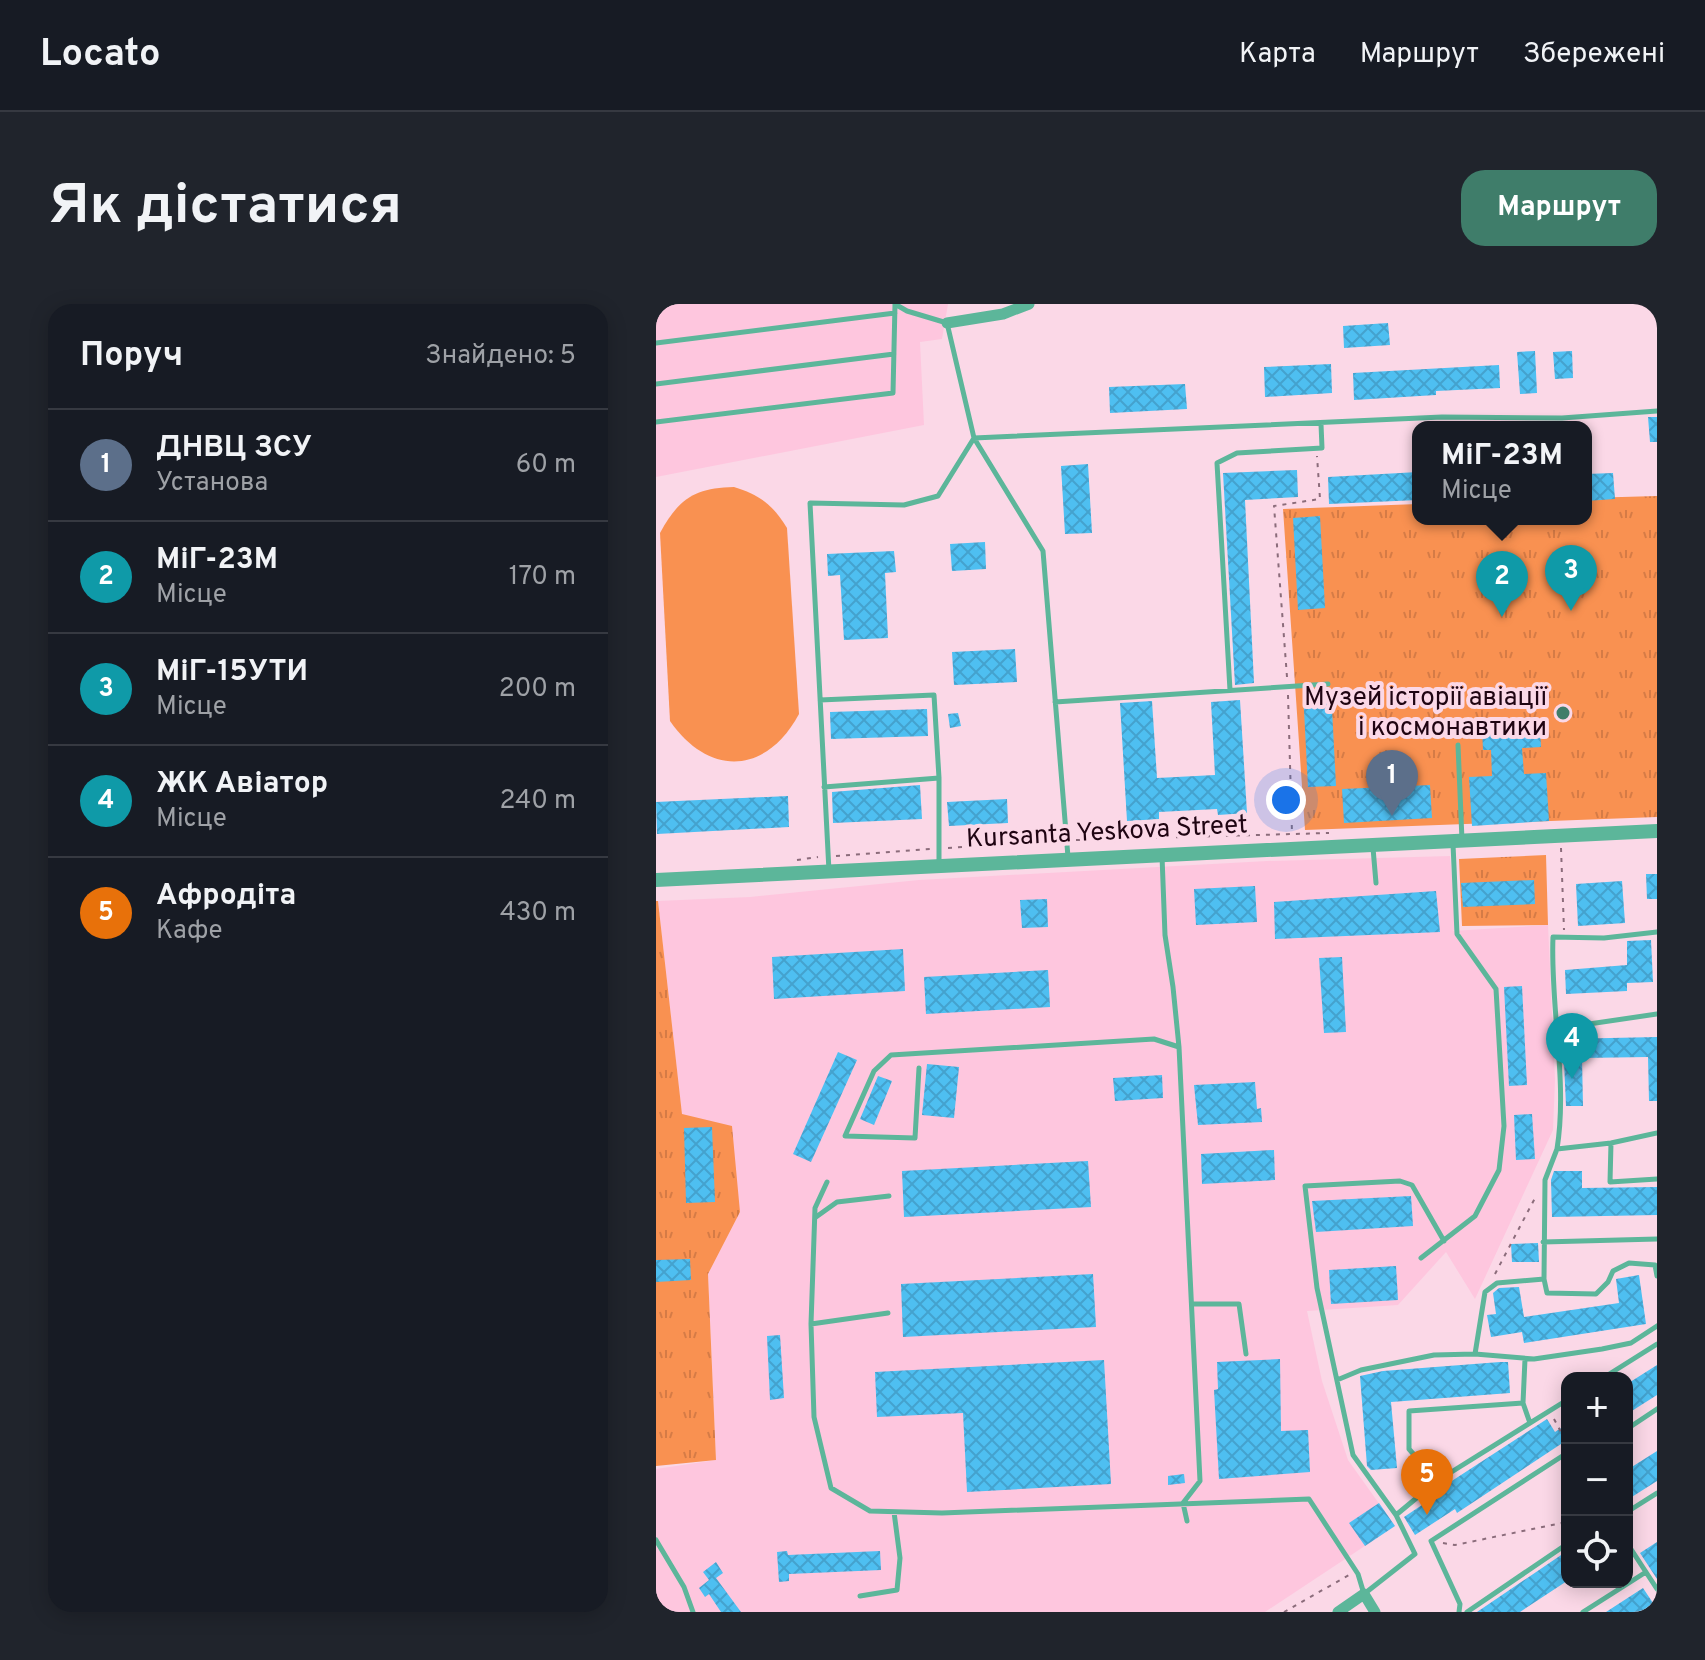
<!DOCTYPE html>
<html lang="uk">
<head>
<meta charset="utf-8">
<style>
  :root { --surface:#171b24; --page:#20242c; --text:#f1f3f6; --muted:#9ea1a6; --line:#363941; --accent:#3f7d6a }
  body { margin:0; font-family:Overpass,sans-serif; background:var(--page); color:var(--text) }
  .controls { position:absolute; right:24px; bottom:24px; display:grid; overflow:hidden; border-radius:16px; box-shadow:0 4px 20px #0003 }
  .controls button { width:72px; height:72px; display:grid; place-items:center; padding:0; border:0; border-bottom:2px solid var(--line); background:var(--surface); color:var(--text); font:40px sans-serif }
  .you { position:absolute; left:630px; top:496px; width:28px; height:28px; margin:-20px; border:6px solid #fff; border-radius:50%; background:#1a73e8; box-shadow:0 0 0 12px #1a73e833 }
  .badge { display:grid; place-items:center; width:52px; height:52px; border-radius:50%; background:var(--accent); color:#fff; font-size:26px; font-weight:700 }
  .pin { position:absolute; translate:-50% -66px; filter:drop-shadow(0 2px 4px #0008) }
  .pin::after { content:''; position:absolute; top:42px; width:28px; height:24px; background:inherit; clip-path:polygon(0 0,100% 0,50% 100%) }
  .popup { position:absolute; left:756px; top:117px; width:180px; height:104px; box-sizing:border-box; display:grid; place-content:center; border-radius:16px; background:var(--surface); filter:drop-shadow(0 2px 6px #0005); font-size:26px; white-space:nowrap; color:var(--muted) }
  .popup b { font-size:30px; color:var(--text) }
  .popup::after { content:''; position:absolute; left:50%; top:100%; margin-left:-16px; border:16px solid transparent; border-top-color:var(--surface) }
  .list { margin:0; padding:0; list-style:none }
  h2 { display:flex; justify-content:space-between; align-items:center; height:104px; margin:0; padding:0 32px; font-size:34px }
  h2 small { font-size:26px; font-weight:400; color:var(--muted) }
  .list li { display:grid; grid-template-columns:52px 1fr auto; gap:24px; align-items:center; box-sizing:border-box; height:112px; padding:0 32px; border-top:2px solid var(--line) }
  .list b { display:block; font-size:30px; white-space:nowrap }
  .list p { margin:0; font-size:26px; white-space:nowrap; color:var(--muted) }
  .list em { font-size:26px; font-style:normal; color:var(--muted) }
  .icon { flex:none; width:44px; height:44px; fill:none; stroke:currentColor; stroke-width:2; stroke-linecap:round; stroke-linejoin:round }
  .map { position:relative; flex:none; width:1001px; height:1308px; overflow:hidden; border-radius:24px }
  header { display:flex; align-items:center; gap:48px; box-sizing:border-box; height:112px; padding:0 40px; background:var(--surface); border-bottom:2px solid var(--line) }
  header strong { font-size:38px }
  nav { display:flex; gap:44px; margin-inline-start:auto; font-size:28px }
  .intro { display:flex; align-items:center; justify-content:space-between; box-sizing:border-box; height:192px; padding:0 48px }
  h1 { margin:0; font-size:56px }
  .button { padding:20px 36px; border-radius:24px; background:var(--accent); color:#fff; font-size:28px; font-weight:700 }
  main { display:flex; gap:48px; padding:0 48px }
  aside { flex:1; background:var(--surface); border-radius:24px; box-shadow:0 4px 20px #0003 }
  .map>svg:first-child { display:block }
  .built { fill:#fec6de }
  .grass { fill:url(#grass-tufts) }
  .garden { fill:#f99151 }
  .building { fill:url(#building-cross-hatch) }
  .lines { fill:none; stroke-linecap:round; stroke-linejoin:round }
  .path { stroke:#8b6c7b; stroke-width:2; stroke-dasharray:4 6; stroke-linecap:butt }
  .service { stroke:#5cb69a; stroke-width:5 }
  .minor { stroke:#5cb69a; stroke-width:11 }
  .tertiary { stroke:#5cb69a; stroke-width:14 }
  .poi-dot { fill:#3f7d6a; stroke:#fbd8e7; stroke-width:3 }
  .labels { text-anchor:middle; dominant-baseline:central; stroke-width:8; stroke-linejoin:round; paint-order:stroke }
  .poi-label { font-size:26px; fill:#1f0412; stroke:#fbd8e7; text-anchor:end }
  .street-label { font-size:26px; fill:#1f0412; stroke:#fbd8e7 }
</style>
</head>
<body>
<header>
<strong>Locato</strong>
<nav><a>Карта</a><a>Маршрут</a><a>Збережені</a></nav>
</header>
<div class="intro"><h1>Як дістатися</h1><a class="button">Маршрут</a></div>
<main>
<aside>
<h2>Поруч<small>Знайдено: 5</small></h2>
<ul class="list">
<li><span class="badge" style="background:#5c6f8a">1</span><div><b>ДНВЦ ЗСУ</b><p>Установа</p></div><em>60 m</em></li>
<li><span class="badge" style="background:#0f9aa8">2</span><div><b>МіГ-23М</b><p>Місце</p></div><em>170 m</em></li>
<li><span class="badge" style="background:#0f9aa8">3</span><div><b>МіГ-15УТИ</b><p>Місце</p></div><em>200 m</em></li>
<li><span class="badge" style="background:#0f9aa8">4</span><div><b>ЖК Авіатор</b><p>Місце</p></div><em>240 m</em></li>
<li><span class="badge" style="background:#e8710a">5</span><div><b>Афродіта</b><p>Кафе</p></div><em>430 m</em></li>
</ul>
</aside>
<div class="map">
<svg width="1001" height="1308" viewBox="0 0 1001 1308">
  <defs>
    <pattern id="grass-tufts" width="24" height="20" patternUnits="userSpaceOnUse" patternTransform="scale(2)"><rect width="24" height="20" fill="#f99151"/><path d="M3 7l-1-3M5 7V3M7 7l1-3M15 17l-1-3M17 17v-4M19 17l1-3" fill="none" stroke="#d57b46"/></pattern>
    <pattern id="building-cross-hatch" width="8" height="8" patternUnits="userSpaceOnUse" patternTransform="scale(2)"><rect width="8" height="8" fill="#4ebff1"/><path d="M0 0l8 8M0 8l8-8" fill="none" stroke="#44a2ce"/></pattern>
  </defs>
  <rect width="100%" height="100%" fill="#fbd8e7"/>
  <path class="built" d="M 0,0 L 292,0 L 286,35 L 264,38 L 268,121 L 0,173 Z
    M 794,552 L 801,625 L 796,627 L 892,621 L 899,775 L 897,826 L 819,995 L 790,948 L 742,1001 L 651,1007 L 666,1077 L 692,1156 L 739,1222 L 609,1308 L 0,1308 L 0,1165 L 60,1156 L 52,970 L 84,908 L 26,811 L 2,597 L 94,593 L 263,576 L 611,557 Z"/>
  <path class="grass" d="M 1001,192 L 1001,513 L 649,526 L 627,205 L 762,200 L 762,215 L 930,215 L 930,194 Z
    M 890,551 L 892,621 L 806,622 L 803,555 Z
    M 0,597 L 2,597 L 26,810 L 76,822 L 84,908 L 52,970 L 60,1156 L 0,1162 Z"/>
  <path class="garden" d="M 78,183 C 104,191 117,201 131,224 L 143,410 C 110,471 53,473 14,417 L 4,229 C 23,194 39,184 78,183 Z"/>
  <path class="building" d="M 732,19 L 734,41 L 688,44 L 687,22 Z
    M 879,47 L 881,89 L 864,90 L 861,48 Z
    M 916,47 L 917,74 L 899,75 L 897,48 Z
    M 675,60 L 676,89 L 609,93 L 608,63 Z
    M 843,61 L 844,84 L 780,87 L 780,91 L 698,96 L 697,69 Z
    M 529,80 L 531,105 L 454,109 L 453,83 Z
    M 992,113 L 1001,113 L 1001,138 L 994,138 Z
    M 432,160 L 436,229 L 409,230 L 405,162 Z
    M 641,166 L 642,193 L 589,196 L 598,379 L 579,381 L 567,169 Z
    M 762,168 L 762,196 L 673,200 L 672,173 Z
    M 957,169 L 959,195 L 930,197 L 930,170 Z
    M 664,212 L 669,304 L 642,306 L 637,214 Z
    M 329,238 L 330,265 L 296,267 L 294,240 Z
    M 238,247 L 240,268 L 229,269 L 232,334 L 188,336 L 184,271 L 172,272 L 171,250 Z
    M 359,345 L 361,378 L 298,381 L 296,348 Z
    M 675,385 L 680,482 L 652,483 L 647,387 Z
    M 584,396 L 591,509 L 562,511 L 561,505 L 503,508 L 503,515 L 471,517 L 464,399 L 496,397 L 501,474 L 559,471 L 555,398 Z
    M 271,405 L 272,432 L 175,435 L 174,408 Z
    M 302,409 L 305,422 L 294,424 L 292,410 Z
    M 884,422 L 885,443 L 866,444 L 868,470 L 890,469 L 893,517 L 816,522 L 813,473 L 836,472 L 835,446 L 827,446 L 826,426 Z
    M 264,481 L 266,515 L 177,519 L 176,488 Z
    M 774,481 L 776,514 L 688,519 L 686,485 Z
    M 132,492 L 133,523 L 1,530 L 0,498 Z
    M 351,495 L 352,519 L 293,522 L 291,498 Z
    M 990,570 L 1001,570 L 1001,595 L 991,595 Z
    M 878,576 L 879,600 L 807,603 L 805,579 Z
    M 966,577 L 969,619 L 922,622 L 920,580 Z
    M 599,582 L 601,618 L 540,621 L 538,585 Z
    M 780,587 L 784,628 L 619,635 L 618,598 Z
    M 391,595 L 392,623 L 366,624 L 364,596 Z
    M 995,636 L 997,678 L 971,679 L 971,687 L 910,690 L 909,666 L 971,661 L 971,637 Z
    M 247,645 L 249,687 L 118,695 L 116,653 Z
    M 686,653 L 690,728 L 668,729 L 663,654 Z
    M 392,666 L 394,703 L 270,710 L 268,673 Z
    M 866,682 L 871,781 L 853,782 L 848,683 Z
    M 1001,733 L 1001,797 L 993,797 L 992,753 L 926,754 L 927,802 L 910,802 L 907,735 Z
    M 182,748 L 201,756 L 155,858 L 137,850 Z
    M 271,760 L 303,763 L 298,814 L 266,811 Z
    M 506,771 L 507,794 L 459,797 L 457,774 Z
    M 222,772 L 236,777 L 218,821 L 204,815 Z
    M 599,778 L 601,805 L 605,804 L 606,818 L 542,821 L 538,781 Z
    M 876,810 L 879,855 L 860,856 L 858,811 Z
    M 56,823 L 59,898 L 30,899 L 28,824 Z
    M 618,846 L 619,876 L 546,880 L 545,850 Z
    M 432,857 L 435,903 L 248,913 L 246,867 Z
    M 898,867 L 926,867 L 926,884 L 1001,883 L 1001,911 L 896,913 L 895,876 Z
    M 755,892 L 757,922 L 660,928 L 656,897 Z
    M 882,939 L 883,958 L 856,958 L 855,940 Z
    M 34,955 L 35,976 L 0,978 L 0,956 Z
    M 740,962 L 742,996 L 675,1000 L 673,966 Z
    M 437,970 L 440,1023 L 247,1033 L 245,980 Z
    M 983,971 L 990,1020 L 868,1039 L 866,1028 L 835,1033 L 831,1011 L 840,1010 L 837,989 L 843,984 L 863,983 L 868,1013 L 963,999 L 960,975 Z
    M 124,1031 L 128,1094 L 114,1096 L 111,1032 Z
    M 624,1055 L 625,1127 L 652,1126 L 654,1168 L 563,1175 L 558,1086 L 562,1085 L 561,1058 Z
    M 448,1056 L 455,1180 L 311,1188 L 307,1109 L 221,1113 L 219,1068 Z
    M 844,1058 L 852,1058 L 854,1089 L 735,1098 L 741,1164 L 715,1166 L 711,1162 L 704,1072 L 727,1067 Z
    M 1001,1061 L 1001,1091 L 971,1110 L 971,1080 Z
    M 891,1115 L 899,1128 L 911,1120 L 911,1136 L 801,1209 L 799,1205 L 759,1231 L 748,1213 L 787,1187 L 785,1184 Z
    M 1001,1147 L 1001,1177 L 971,1196 L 971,1166 Z
    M 528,1170 L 529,1179 L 512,1181 L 512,1172 Z
    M 723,1199 L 739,1222 L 709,1242 L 693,1219 Z
    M 1001,1238 L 1001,1275 L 984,1249 Z
    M 131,1247 L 132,1251 L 224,1247 L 225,1266 L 133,1270 L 133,1277 L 123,1278 L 121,1248 Z
    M 911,1247 L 911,1277 L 864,1308 L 821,1308 Z
    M 60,1258 L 67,1269 L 60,1274 L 85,1308 L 65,1308 L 53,1290 L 49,1293 L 43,1284 L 53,1276 L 47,1268 Z
    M 987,1284 L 1001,1305 L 996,1308 L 950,1308 Z"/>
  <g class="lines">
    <path class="path" d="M 631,373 L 618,202 L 664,195 L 661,152
      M 632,391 L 636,529
      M 420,536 L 673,529
      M 292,544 L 402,537
      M 905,544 L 908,626
      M 180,552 L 274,545
      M 141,556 L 162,553
      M 839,970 L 879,894
      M 898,1115 L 911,1139
      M 787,1239 L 799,1241 L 911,1218
      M 628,1308 L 693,1271"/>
    <path class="service" d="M 239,0 L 251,7 L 291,19 L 318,134 L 786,113 L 906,114 L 1001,107
      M 0,39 L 239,9
      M 0,80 L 238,50
      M 0,118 L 237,89 L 239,0
      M 574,386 L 561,159 L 581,149 L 666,144 L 665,120
      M 164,396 L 278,391 L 283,474 L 283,561
      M 399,398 L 672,380
      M 802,441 L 806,536
      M 168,483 L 283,474
      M 717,544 L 720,579
      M 506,552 L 509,631 L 517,683 L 523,743
      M 173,567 L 154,199 L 248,201 L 282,192 L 318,134 L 387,247 L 412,553
      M 899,725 L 1001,710
      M 263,764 L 259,834 L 189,832 L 218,767 L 235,751 L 498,735 L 523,743 L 544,1177 L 527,1199 L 531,1217
      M 955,839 L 954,878 L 1001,875
      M 901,845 C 912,777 894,703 897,633 L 948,634 L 1001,628
      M 160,913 L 181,898 L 233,892
      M 887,938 L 1001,935
      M 765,954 L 819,912 L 843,866 L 848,822 L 840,685 L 801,630 L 797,540
      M 888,975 L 889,876 L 901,845 L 955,839 L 1001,829
      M 537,1000 L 583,1000 L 590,1050
      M 232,1009 L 155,1020 L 158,1113 L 175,1184 L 214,1207 L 286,1209 L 653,1195 L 702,1270 L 708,1290 L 759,1250 L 740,1211 L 781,1177 L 911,1096
      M 155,1020 L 159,904 L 171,878
      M 819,1050 L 829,988 L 841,979 L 888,975 L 891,989 L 940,990 L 952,978 L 957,967 L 973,959 L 999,961 L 1001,972
      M 947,1074 L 1001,1040
      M 681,1076 L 705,1066 L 778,1051 L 819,1050 L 878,1055 L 946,1045 L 975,1039 L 1001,1022
      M 867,1099 L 874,1119
      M 971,1125 L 1001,1105
      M 781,1177 L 753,1145 L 753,1107 L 867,1099 L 869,1055
      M 971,1208 L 1001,1189
      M 740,1211 L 697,1151 L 661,984 L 649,882 L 744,877 L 756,881 L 788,937
      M 0,1236 L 28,1283 L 37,1308
      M 971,1239 L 1001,1285
      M 204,1292 L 241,1286 L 244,1254 L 238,1208
      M 803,1308 L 804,1300 L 775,1237 L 911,1149
      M 811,1308 L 911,1240
      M 927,1308 L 990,1268"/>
    <path class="minor" d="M 291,19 L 347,10 L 373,0
      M 682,1308 L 708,1290 L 719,1308"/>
    <path class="tertiary" d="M 0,576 L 1001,527"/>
  </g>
  <circle class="poi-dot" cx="907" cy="409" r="8"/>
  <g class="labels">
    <g class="poi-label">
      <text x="891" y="394">Музей історії авіації<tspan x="891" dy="30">і космонавтики</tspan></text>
    </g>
    <g class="street-label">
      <text transform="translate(451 529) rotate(-3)">Kursanta Yeskova Street</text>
    </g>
  </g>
</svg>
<div class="controls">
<button>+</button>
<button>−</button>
<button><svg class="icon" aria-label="locate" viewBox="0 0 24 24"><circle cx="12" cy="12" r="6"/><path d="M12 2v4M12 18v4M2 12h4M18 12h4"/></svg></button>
</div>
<div class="you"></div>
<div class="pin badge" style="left:736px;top:512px;background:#5c6f8a">1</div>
<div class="pin badge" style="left:846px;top:313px;background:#0f9aa8">2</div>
<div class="popup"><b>МіГ-23М</b>Місце</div>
<div class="pin badge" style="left:915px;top:307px;background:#0f9aa8">3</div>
<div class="pin badge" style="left:916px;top:775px;background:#0f9aa8">4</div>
<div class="pin badge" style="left:771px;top:1211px;background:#e8710a">5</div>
</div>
</main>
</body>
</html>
